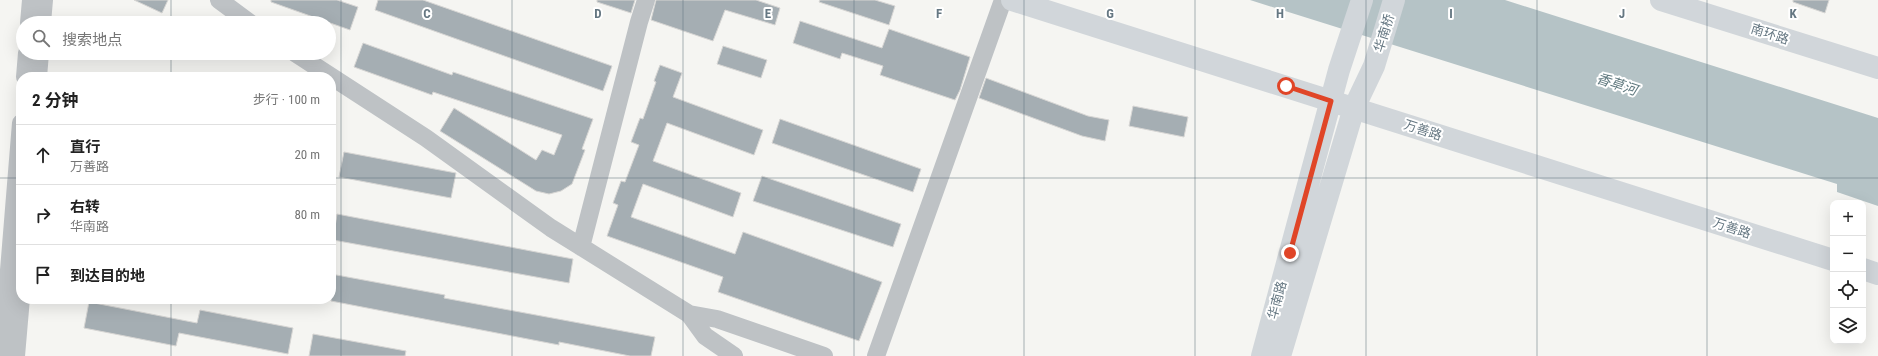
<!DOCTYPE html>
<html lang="zh">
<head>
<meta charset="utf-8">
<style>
  :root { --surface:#fff; --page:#f2f2f2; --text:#222; --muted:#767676; --line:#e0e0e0 }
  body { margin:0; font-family:"Roboto Condensed","Noto Sans SC",sans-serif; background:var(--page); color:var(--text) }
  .controls { position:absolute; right:12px; bottom:12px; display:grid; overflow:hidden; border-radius:8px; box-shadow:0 4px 16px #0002 }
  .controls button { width:36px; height:36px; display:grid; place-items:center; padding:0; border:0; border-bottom:1px solid var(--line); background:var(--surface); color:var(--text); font:20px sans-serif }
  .stop { position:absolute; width:12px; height:12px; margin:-9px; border:3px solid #e04527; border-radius:50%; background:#fff }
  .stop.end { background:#e04527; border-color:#fff; box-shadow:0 1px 4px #0008 }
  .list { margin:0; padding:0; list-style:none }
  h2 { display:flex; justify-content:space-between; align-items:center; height:52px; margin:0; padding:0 16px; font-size:17px }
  h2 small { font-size:13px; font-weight:400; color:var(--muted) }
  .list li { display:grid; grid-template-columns:26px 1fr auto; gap:12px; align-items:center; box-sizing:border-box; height:60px; padding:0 16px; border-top:1px solid var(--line) }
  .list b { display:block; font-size:15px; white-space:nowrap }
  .list p { margin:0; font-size:13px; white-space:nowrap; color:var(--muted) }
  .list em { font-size:13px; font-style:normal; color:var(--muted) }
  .icon { flex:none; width:22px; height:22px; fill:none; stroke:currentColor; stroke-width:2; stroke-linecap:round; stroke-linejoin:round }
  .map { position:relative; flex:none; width:1878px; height:356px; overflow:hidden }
  .search { position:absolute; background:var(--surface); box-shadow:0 4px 16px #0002; left:16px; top:16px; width:320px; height:44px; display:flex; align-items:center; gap:10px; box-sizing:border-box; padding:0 14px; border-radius:22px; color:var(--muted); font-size:15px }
  .panel { position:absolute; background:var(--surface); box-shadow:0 4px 16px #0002; left:16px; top:72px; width:320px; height:232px; border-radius:16px }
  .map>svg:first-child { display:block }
  .water { fill:#b5c3c6 }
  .building { fill:#a5aeb3; stroke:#d7d6d4 }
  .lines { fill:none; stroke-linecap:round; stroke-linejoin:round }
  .minor { stroke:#bec2c5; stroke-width:18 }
  .major { stroke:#d1d6da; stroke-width:22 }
  .route { stroke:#e04527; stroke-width:5 }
  .grid { fill:none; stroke:#657782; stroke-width:1; stroke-opacity:0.55 }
  .labels { text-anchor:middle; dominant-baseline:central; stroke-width:4; stroke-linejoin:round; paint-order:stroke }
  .street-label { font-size:13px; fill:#657782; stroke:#fff }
  .water-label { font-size:14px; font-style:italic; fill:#60797f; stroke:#fff }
  .grid-label { font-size:13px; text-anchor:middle; font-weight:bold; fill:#657782; stroke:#fff; stroke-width:4; stroke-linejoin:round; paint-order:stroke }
</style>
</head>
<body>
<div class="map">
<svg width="1878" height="356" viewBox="0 0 1878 356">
  <rect width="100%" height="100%" fill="#f5f5f2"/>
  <path class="water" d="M 1250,0 L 1505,0 L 1878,118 L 1878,206 L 1837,192 L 1837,184 Z"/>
  <path class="building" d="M 134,0 L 168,0 L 162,13 Z
    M 271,0 L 337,0 L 358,7 L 350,30 L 271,2 Z
    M 378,0 L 423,0 L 612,66 L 603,91 L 375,10 Z
    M 597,0 L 635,0 L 631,13 L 597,2 Z
    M 656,0 L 756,0 L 780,8 L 775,25 L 725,10 L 713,41 L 651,20 Z
    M 820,0 L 875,0 L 895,6 L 889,25 L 819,2 Z
    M 1793,0 L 1829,0 L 1825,13 L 1793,2 Z
    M 800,21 L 882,48 L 889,29 L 970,57 L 960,90 L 955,100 L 880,75 L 883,66 L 842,53 L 840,59 L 793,43 Z
    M 363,43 L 452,75 L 453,72 L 593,119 L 582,149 L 585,150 L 572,184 L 561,191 L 549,194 L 536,191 L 440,131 L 454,108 L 536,160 L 542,150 L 554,155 L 562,135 L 433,92 L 432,95 L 354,67 Z
    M 723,46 L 767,60 L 761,78 L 717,64 Z
    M 660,65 L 682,73 L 673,97 L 763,130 L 754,155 L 667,123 L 653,161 L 741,193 L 733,217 L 643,184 L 631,217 L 735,254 L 743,232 L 882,282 L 859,341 L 718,292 L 723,277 L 607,236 L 618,205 L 613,203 L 621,181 L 625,182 L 639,145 L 631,142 L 640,118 L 643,119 L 656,82 L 654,81 Z
    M 986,78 L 1088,116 L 1109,120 L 1105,141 L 1082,136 L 979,98 Z
    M 1133,106 L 1188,117 L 1184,137 L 1129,126 Z
    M 780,119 L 921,169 L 913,192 L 772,143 Z
    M 344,152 L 456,173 L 451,198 L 339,177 Z
    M 762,176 L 901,224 L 893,247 L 753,201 Z
    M 337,214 L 573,259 L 569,283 L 333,240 Z
    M 331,274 L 445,295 L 444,298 L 655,337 L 651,356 L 630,356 L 559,342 L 559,345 L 331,301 Z
    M 89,302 L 197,323 L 200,310 L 293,328 L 288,354 L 179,333 L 176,346 L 84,328 Z
    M 313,334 L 406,351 L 405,356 L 309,356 Z"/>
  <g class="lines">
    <path class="minor" d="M 219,0 L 250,23
      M 29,23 L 31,0
      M 42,23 L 44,0
      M 295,53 L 426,138 L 551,228 L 689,314 L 717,319 L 824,356
      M 25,77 L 27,53
      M 38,77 L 40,53
      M 581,247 L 639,22 L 646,0
      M 689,314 L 705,336 L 734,356
      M 2,356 L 21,123
      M 16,356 L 21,298
      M 876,356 L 1003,0"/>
    <path class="major" d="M 1012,0 L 1833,260
      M 1661,0 L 1878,68
      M 1863,269 L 1878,274
      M 1262,356 L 1339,70 L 1362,0
      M 1280,356 L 1354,108 L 1374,66 L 1394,0"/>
  </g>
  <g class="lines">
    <path class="route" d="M 1286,86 L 1331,101 L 1290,253"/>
  </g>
  <path class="grid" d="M 171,0 L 171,23M 341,0 L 341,356M 512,0 L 512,356M 683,0 L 683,356M 854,0 L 854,356M 1024,0 L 1024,356M 1195,0 L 1195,356M 1366,0 L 1366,356M 1537,0 L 1537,356M 1707,0 L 1707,356M 171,53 L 171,77M 0,178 L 21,178M 331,178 L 1878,178M 171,299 L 171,356"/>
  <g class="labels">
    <g class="street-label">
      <text transform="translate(1384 33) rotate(-73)">华南桥</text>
      <text transform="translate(1770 34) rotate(18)">南环路</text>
      <text transform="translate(1423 130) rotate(18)">万善路</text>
      <text transform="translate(1732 228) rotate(18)">万善路</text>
      <text transform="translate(1277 300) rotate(-75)">华南路</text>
    </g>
    <g class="water-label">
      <text transform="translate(1617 84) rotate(18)">香草河</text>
    </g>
  </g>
  <g class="grid-label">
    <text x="427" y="18">C</text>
    <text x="598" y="18">D</text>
    <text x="768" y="18">E</text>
    <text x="939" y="18">F</text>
    <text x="1110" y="18">G</text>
    <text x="1280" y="18">H</text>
    <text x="1451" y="18">I</text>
    <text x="1622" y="18">J</text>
    <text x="1793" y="18">K</text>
  </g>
</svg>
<div class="controls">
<button>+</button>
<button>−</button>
<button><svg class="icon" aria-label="locate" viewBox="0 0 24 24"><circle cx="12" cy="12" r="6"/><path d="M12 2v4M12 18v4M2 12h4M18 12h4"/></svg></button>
<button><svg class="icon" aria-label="layers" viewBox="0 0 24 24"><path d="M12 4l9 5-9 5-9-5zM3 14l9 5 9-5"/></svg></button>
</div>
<div class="stop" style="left:1286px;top:86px"></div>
<div class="stop end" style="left:1290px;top:253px"></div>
<div class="search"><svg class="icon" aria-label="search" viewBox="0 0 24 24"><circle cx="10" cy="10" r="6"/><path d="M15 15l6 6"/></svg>搜索地点</div>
<section class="panel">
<h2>2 分钟<small>步行 · 100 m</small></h2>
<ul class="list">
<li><svg class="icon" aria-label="ahead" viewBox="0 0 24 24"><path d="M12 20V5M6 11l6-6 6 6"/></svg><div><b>直行</b><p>万善路</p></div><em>20 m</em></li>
<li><svg class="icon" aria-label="right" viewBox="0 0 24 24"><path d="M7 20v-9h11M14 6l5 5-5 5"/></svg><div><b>右转</b><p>华南路</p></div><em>80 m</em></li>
<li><svg class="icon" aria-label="arrive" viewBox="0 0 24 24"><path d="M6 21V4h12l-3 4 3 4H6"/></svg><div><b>到达目的地</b></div></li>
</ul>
</section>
</div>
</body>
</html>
